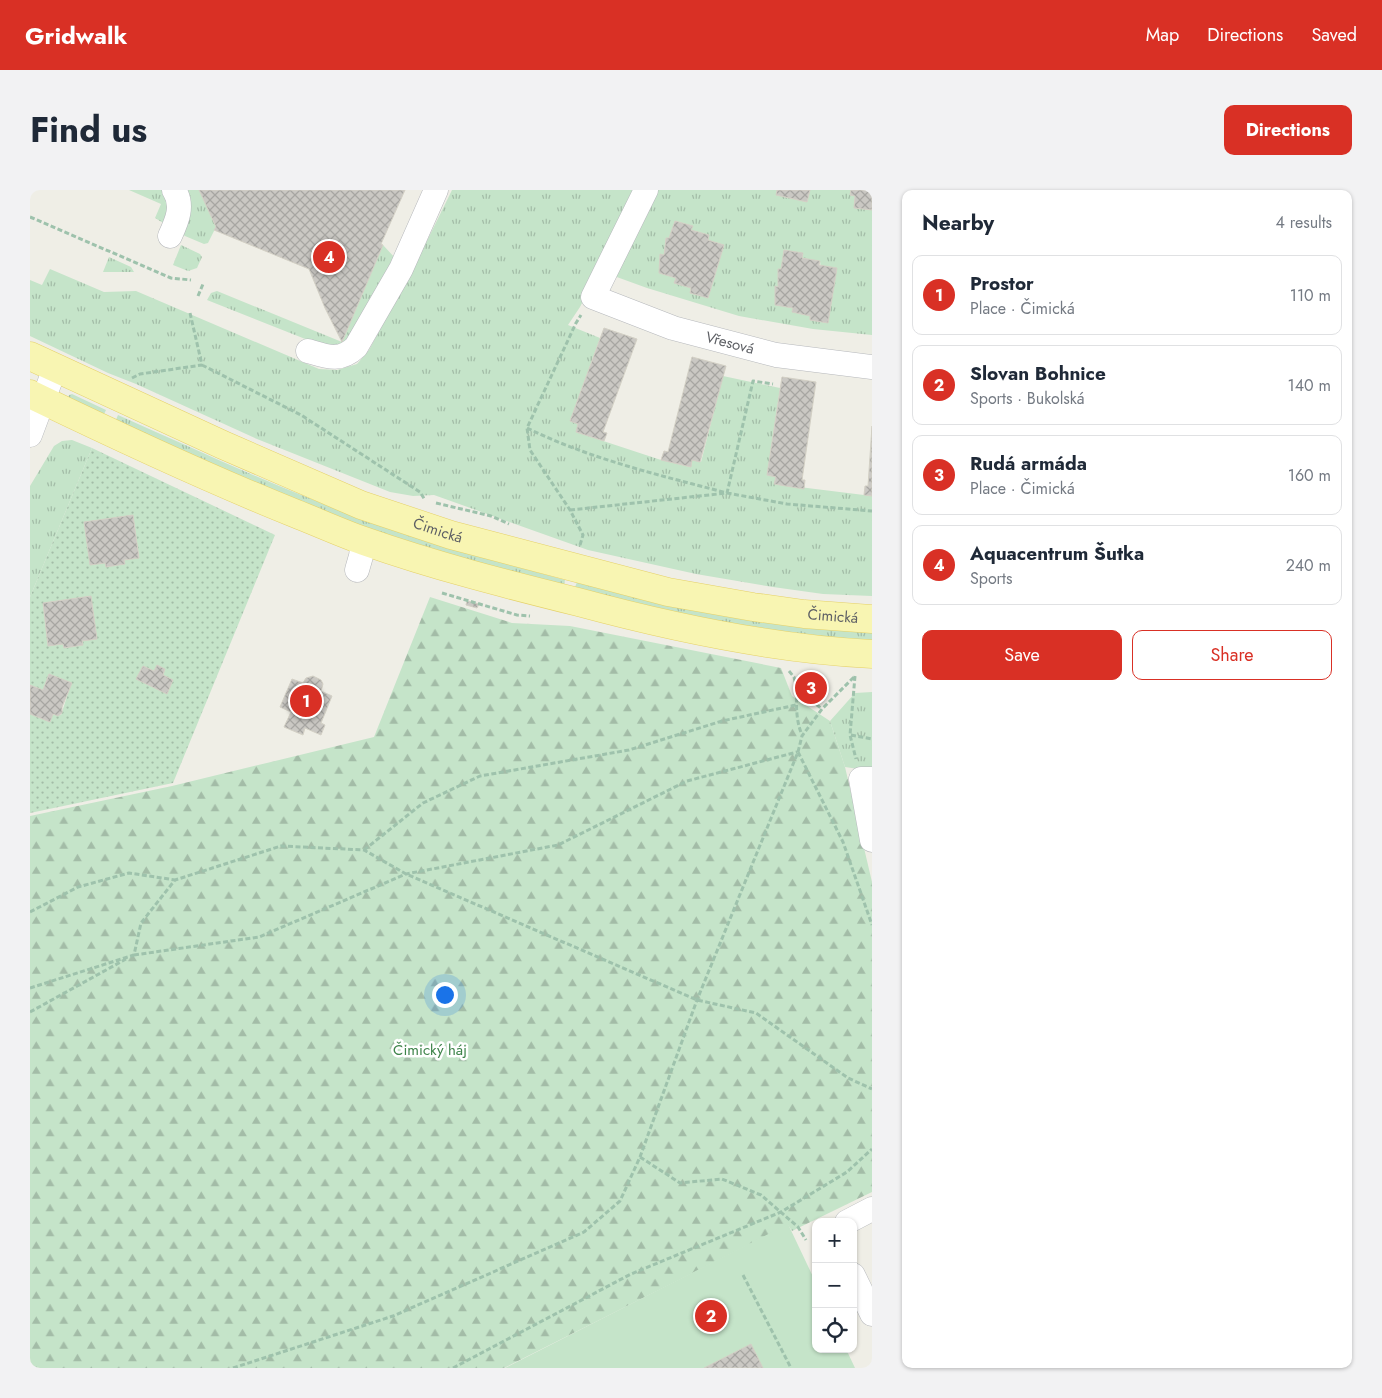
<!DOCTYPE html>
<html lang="en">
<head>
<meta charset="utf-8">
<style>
  :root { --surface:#fff; --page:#f2f2f3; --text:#1f2937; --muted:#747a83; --line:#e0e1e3; --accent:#d93025 }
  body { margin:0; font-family:Jost,sans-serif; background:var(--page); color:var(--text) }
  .controls { position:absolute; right:15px; bottom:15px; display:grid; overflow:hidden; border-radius:10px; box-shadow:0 1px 4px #0004 }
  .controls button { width:45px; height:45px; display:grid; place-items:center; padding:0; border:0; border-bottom:1px solid var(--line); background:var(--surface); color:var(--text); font:25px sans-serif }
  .you { position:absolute; left:414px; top:804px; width:18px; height:18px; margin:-12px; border:4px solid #fff; border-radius:50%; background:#1a73e8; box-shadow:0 0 0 8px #1a73e833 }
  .badge { display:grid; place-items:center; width:32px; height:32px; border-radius:50%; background:var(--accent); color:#fff; font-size:16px; font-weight:700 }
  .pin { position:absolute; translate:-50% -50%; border:2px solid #fff; box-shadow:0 1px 5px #0006 }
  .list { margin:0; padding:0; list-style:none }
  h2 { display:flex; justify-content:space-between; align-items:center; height:65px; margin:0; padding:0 20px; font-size:21px }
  h2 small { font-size:16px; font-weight:400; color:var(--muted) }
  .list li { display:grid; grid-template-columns:32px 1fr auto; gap:15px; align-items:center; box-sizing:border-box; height:80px; margin:0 10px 10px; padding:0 10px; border:1px solid var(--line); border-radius:10px }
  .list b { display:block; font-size:19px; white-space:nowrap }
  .list p { margin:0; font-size:16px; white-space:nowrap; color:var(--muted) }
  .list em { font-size:16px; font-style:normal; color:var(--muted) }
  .actions { display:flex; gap:10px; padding:15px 20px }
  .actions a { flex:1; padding:11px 0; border:1px solid var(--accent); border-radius:10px; text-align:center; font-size:18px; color:var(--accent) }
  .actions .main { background:var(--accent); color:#fff }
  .icon { flex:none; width:28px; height:28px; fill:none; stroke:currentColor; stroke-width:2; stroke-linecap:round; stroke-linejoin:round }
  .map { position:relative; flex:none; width:842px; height:1178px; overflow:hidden; border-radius:10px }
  header { display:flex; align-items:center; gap:30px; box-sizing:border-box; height:70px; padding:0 25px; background:var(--accent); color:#fff }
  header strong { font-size:24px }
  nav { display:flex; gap:28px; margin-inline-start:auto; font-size:18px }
  .intro { display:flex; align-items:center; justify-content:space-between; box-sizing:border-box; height:120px; padding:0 30px }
  h1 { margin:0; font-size:35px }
  .button { padding:12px 22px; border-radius:10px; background:var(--accent); color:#fff; font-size:18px; font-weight:700 }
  main { display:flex; gap:30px; padding:0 30px }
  aside { flex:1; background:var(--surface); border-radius:10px; box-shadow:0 1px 4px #0004 }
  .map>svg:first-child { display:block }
  .grass { fill:url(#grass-tufts); fill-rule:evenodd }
  .forest { fill:url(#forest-firs) }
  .garden { fill:url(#garden-dots); fill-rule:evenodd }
  .pitch { fill:#c5e4c9 }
  .building { fill:url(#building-cross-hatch); stroke:#d3d0c5 }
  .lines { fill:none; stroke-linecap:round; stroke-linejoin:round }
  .minor-casing { stroke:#b6b8bc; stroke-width:25 }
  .major-casing { stroke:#e5d169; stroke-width:29 }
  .path { stroke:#9ec2ac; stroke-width:3; stroke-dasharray:5 2.5; stroke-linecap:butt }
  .minor { stroke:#fff; stroke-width:24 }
  .major { stroke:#f8f5b2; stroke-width:28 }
  .labels { text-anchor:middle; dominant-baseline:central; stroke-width:5; stroke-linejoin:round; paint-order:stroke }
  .street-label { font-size:15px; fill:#5e6065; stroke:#fff }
  .park-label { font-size:15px; fill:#3e844a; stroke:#fff }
</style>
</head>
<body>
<header>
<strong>Gridwalk</strong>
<nav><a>Map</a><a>Directions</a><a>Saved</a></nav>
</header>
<div class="intro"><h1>Find us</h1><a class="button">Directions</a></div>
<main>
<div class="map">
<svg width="842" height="1178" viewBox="0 0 842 1178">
  <defs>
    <pattern id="grass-tufts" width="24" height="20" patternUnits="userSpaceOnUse" patternTransform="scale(1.25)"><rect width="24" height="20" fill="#c5e4c9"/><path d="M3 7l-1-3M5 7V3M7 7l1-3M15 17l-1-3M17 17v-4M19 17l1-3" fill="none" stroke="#a3bca7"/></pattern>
    <pattern id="forest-firs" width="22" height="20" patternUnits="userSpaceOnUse" patternTransform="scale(1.25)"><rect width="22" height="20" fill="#c5e4c9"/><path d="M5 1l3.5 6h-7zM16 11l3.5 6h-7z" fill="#a3bca7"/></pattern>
    <pattern id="garden-dots" width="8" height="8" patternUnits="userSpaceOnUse" patternTransform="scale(1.25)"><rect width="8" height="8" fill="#c5e4c9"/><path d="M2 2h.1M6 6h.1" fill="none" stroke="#a3bca7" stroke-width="1.8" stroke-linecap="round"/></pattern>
    <pattern id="building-cross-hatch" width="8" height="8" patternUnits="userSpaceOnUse" patternTransform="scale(1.25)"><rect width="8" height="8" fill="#cac8c3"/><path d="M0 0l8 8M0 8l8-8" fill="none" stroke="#a7a6a2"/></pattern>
  </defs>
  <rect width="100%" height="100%" fill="#efeee6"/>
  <path class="grass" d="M 99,0 L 169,0 L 186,37 L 178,53 L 174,54 L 155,46 L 125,28 L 131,14 Z
    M 422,0 L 610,0 L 550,117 L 538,135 L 570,148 L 540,231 L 548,234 L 546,242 L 631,270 L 660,277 L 662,270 L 671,272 L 693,186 L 750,198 L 737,285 L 746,287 L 745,294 L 842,306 L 842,406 L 793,404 L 743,397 L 666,384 L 558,360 L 404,305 L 383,306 L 360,302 L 227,249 L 106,194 L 78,183 L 0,146 L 0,90 L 12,95 L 20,79 L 74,102 L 106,101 L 289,179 L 307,180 L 327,174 L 339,160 L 390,65 Z
    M 624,0 L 747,0 L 746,5 L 777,12 L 780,0 L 821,0 L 820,5 L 825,6 L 824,18 L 842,20 L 842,145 L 783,139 L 709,126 L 617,98 L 584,86 ZM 645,31 L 662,36 L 661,40 L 678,50 L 694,55 L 678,108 L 660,103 L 661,98 L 644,93 L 646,88 L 629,83 L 630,65 L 634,65 L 636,48 L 639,48 ZM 773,64 L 772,68 L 790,71 L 798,133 L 780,130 L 780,126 L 763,122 L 763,118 L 745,115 L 745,97 L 748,97 L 748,79 L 751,79 Z
    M 151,55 L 170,64 L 172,67 L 167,78 L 158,81 L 143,75 Z
    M 353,55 L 366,69 L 321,150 L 311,156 L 293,156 L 177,110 L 181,103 L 187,101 L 312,152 Z
    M 79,67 L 101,77 L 104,82 L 73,82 Z
    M 42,204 L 76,220 L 73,226 L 38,209 L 39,205 Z
    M 88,225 C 160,257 231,290 304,318 C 378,346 458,368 535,390 L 533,399 C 464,379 394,360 326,335 C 244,305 164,267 85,232 Z
    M 42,250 L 62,258 L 0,407 L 0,296 L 24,256 L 32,251 Z
    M 547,392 L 842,440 L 842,452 L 685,433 L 544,400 Z
    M 842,502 L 842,581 L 815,577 L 800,531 L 825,503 Z"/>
  <path class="forest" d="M 400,407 L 482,433 L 540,436 L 751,478 L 762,506 L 800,531 L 815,577 L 842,692 L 842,1002 L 762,1041 L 758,1035 L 474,1178 L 0,1178 L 0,626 L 142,596 L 344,547 Z"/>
  <path class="garden" d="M 62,258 L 245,345 L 143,593 L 0,623 L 0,524 L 31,525 L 41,494 L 19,484 L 13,500 L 0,495 L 0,407 ZM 103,325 L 109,367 L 94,370 L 94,374 L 76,377 L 75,373 ZM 61,406 L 67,449 L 52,451 L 52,455 L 34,458 L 33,454 L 18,455 L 13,413 ZM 113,476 L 124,481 L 135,479 L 133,485 L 143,490 L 137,503 L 107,489 Z"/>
  <path class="pitch" d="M 758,1034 L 786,1093 L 786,1159 L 816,1159 L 825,1178 L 475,1178 Z"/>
  <path class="building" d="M 169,0 L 375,0 L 351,54 L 353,55 L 312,152 L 295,118 L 279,79 L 184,40 L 186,37 Z
    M 747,0 L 780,0 L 777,12 L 746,5 Z
    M 821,0 L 842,0 L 842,20 L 824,18 L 825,6 L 820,5 Z
    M 645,31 L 663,36 L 661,40 L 679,45 L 678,50 L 694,55 L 678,108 L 660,103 L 661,98 L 644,93 L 646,88 L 629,83 L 630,64 L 634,65 L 636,48 L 639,48 Z
    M 754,60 L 773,63 L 772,68 L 790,71 L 789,75 L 807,78 L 798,133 L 780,130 L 780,126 L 762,122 L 763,118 L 745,115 L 745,96 L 748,97 L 748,79 L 751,79 Z
    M 574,138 L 607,149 L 573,242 L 577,243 L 574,251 L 546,242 L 548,234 L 540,231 Z
    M 662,167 L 696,176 L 670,272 L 662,270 L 661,277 L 631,270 L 634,261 L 638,262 Z
    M 752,187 L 786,192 L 772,290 L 775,290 L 774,299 L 744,294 L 746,287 L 737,285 Z
    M 842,236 L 842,306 L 834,305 L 835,296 L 838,296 Z
    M 103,325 L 109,368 L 94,370 L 95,374 L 76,377 L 75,373 L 60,375 L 54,332 Z
    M 61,406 L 67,449 L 52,451 L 53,455 L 34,458 L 33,454 L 18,456 L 13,413 Z
    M 437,411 L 449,414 L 447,418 L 436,415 Z
    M 127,475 L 135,479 L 133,485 L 143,490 L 137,504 L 106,489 L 113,476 L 124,481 Z
    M 19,484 L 42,493 L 32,517 L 32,523 L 28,526 L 23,524 L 20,532 L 0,524 L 0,495 L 13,500 Z
    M 283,486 L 291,490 L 293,494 L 291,501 L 302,506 L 291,533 L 295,535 L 291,545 L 275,538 L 273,545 L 254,537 L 261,522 L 250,517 L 262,489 L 273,493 L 276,488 Z
    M 721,1154 L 733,1178 L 674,1178 Z"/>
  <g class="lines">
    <g class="minor-casing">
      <g id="minor">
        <path id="s1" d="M 616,0 L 563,107 L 643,138 L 746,165 L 842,177"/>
        <path d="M 140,46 C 147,31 154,15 144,0"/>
        <path d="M 278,161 C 298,167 310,172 326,157 L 371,79 L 406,0"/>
        <path d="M 0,245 L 25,178"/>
        <path d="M 327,380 L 331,366 L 333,351"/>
        <path d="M 842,589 L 831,589 L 842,650"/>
        <path d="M 817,1032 L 842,1019"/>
        <path d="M 823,1085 L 842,1124"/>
      </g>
    </g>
    <g class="major-casing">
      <g id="major">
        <path id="s2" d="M 0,166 L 193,255 L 331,315 L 421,345 L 638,402 L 723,417 L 774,424 L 842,429"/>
        <path d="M 0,204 C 87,246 174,287 264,323 C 287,332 311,343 334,351 C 405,376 476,394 548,412 C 644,438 743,459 842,464"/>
      </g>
    </g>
    <path class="path" d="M 0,27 L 141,88 L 161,90
      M 168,106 L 173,94
      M 172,175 L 271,225 L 390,302 L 395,310
      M 102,188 L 110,184 L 172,175 L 160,123
      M 497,238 C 560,269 629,285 697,303 L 723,191 L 743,194
      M 406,313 L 461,326 L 479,334
      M 540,320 L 697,303 L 757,314 L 842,321
      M 550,355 L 553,345 L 540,320 L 500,260 L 497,238 L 546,133 L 551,125
      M 412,403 L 487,425 L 500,426
      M 759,481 L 764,487 L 767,499 L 792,519
      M 825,486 L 820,545 L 826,569
      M 767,500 C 766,515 766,531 772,545
      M 821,545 L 842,549
      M 768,562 L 813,652 L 842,735
      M 334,660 L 393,613 L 450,586 L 599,560 L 692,531 L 766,515
      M 0,722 L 48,697 L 99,683 L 145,690
      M 104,765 L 229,747 L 376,684 L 528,655 L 657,591 L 767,562
      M 0,798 L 104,765 L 111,733 L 145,690 L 251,656 L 334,660 L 376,684 L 667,810 L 726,823 L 818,888 L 842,899
      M 0,822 L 96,769
      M 610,967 L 650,993 L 692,989 L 731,1005 L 768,1037 L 776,1050
      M 713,1085 L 761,1178
      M 203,1178 L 363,1126 L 554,1042 L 590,1011 L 610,967 L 667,810 L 768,562 L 772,546 L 792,519 L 825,486
      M 423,1178 L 601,1084 L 751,1022 L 817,982 L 842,959"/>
    <use href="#minor" class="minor"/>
    <use href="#major" class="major"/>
  </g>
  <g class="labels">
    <g class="street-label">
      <text stroke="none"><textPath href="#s1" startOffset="264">Vřesová</textPath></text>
      <text stroke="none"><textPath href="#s2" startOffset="444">Čimická</textPath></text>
      <text stroke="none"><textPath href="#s2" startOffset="849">Čimická</textPath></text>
    </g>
    <g class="park-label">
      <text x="400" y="860">Čimický háj</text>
    </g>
  </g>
</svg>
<div class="controls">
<button>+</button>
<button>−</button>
<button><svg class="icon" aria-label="locate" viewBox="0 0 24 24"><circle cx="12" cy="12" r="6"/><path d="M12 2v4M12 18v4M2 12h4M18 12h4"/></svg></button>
</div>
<div class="you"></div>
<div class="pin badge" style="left:276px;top:511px">1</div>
<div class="pin badge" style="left:681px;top:1126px">2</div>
<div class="pin badge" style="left:781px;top:498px">3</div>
<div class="pin badge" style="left:299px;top:67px">4</div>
</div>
<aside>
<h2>Nearby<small>4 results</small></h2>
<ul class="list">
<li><span class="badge">1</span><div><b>Prostor</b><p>Place · Čimická</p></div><em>110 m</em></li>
<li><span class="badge">2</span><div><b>Slovan Bohnice</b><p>Sports · Bukolská</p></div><em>140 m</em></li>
<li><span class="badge">3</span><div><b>Rudá armáda</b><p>Place · Čimická</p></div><em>160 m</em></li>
<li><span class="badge">4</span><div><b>Aquacentrum Šutka</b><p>Sports</p></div><em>240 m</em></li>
</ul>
<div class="actions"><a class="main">Save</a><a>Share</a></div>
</aside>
</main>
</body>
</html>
